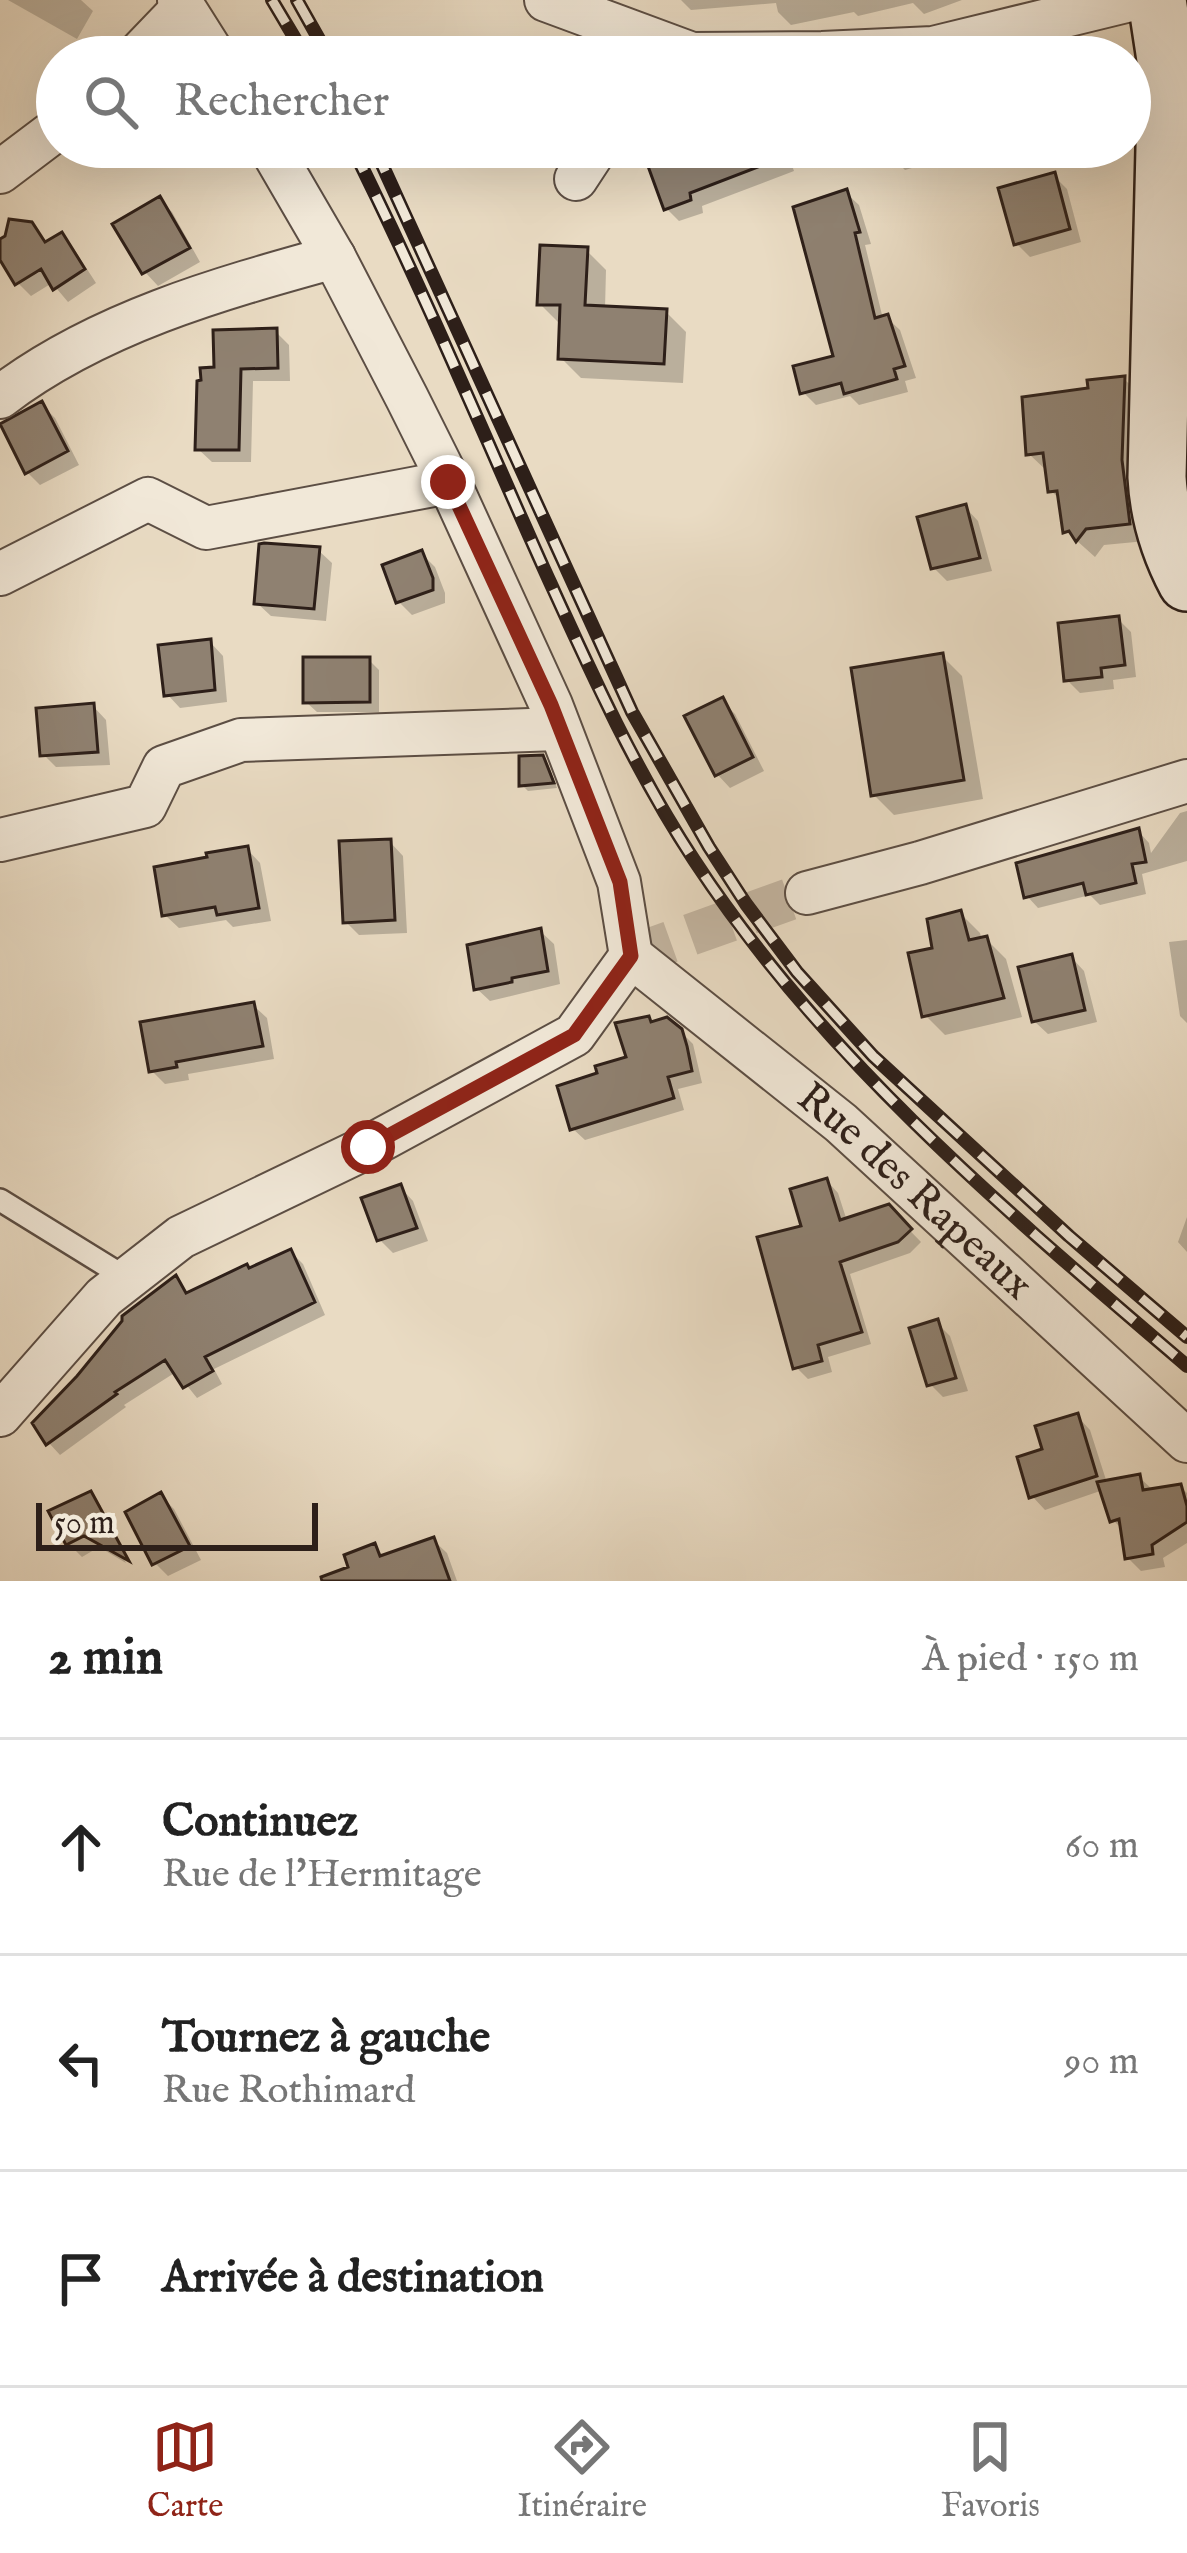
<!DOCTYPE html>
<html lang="fr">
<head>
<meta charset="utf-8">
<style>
  :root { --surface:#fff; --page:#f6f6f6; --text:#222; --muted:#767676; --line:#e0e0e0; --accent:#8f2418 }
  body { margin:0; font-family:"IM FELL English",serif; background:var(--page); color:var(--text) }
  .scale { position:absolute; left:36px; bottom:30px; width:282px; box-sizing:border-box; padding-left:12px; border:6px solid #2d1f19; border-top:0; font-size:33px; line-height:42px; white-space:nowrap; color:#2d1f19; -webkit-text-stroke:9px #f1e8d8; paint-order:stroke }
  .stop { position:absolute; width:36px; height:36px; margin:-27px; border:9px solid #8f2418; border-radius:50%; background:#fff }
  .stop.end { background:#8f2418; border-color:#fff; box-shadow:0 3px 12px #0008 }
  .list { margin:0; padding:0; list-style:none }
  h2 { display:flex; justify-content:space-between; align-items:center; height:156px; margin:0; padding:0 48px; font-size:51px }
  h2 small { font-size:39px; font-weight:400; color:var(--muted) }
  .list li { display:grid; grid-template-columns:78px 1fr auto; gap:36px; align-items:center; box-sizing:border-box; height:216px; padding:0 48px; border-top:3px solid var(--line) }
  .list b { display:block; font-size:45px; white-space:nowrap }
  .list p { margin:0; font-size:39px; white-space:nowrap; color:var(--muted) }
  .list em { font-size:39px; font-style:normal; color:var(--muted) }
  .icon { flex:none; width:66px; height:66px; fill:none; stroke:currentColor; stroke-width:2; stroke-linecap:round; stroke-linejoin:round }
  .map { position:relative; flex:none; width:1187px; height:1581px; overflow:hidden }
  .search { position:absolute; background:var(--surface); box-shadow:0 12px 48px #0002; left:36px; right:36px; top:36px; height:132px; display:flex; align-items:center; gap:30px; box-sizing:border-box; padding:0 42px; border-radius:66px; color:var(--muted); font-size:45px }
  .sheet { height:804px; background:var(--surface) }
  nav { display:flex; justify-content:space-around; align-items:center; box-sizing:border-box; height:168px; border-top:3px solid var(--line); background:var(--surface); font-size:33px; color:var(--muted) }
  nav a { display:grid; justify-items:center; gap:6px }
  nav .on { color:var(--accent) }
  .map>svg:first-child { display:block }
  .shadow { fill:#0003 }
  .building { fill:#8f8171; stroke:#2d1f19; stroke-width:3 }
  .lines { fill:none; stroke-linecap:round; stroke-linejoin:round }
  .street-tunnel { stroke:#c3b5a1; stroke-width:42; stroke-dasharray:42 21; stroke-linecap:butt }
  .lane-casing { stroke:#5c4e44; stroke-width:26 }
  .street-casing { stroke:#5c4e44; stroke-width:46 }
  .secondary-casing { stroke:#2d1f19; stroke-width:62 }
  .lane { stroke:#f1e8d8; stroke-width:21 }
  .street { stroke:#f1e8d8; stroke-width:42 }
  .secondary { stroke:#f1e8d8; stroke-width:57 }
  .rail-casing { stroke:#2d1f19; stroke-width:14 }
  .rail { stroke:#f1e8d8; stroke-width:9; stroke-dasharray:27; stroke-linecap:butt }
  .route { stroke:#8f2418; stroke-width:15 }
  .labels { text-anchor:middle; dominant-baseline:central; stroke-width:10; stroke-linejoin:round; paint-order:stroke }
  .street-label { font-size:42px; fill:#2d1f19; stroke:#f1e8d8 }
</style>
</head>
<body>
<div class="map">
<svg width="1187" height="1581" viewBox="0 0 1187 1581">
  <rect width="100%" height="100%" fill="#e9dbc3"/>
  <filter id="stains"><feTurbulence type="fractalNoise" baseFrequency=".00167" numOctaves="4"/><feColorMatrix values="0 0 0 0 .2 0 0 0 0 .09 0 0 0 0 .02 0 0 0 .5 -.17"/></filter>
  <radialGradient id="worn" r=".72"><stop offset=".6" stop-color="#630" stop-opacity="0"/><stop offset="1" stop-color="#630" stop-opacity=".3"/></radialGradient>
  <path class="shadow" d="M 8,0 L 81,0 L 93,11 L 77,39 Z
    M 681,0 L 962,0 L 924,14 L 913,3 L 858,16 L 854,12 L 791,25 L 778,12 L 776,3 L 691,10 Z
    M 538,43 L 563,51 L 569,57 L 533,57 Z
    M 656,147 L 785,147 L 794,171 L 702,206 L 703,213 L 679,221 L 666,208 Z
    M 886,147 L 983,147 L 905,170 L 887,152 Z
    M 1054,176 L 1067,189 L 1081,242 L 1030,257 L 1016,243 Z
    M 846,193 L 859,205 L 871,244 L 865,245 L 883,319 L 887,318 L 900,330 L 916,378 L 905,381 L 908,392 L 859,405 L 850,396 L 816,405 L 803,392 L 837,358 Z
    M 159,199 L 172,212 L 200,262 L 158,286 L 145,272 Z
    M 30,225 L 48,244 L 61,236 L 74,249 L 96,283 L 68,302 L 52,283 L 31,296 L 18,283 L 0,255 L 0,242 Z
    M 586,250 L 606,270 L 605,309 L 666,312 L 686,332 L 683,383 L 581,378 L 561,358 L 560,324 L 540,304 Z
    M 276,332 L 289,345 L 290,381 L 253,381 L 251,462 L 212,462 L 198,449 L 217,370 Z
    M 1124,379 L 1142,396 L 1146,541 L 1104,545 L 1095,557 L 1066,531 L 1062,501 L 1051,491 L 1047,471 L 1029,454 L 1091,390 Z
    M 42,405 L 55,418 L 79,465 L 40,485 L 27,472 Z
    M 965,507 L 978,521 L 992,571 L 947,581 L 934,568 Z
    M 318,550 L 332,563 L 326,621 L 271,616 L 257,603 Z
    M 422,554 L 435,567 L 445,593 L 445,603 L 412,615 L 399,602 Z
    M 1118,619 L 1131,632 L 1136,677 L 1113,680 L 1114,689 L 1080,693 L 1067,680 Z
    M 210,642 L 223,656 L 227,702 L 180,708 L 167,694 Z
    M 942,656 L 962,676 L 983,799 L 894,815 L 874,795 Z
    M 369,660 L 379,670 L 379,712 L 317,712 L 306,702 Z
    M 722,701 L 735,714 L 764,771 L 730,788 L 717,774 Z
    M 93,706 L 106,720 L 110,765 L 56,767 L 43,754 Z
    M 542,758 L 548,764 L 557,788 L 528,791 L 522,785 Z
    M 1187,811 L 1187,861 L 1142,874 L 1146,894 L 1100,905 L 1090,895 L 1038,908 L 1027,896 L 1138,831 L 1149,843 L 1151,853 L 1180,813 Z
    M 390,842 L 403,856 L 407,933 L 359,935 L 346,922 Z
    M 247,849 L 260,863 L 271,921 L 233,927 L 226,920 L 179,928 L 165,915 Z
    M 960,913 L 980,933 L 982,940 L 986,939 L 1006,959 L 1022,1017 L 945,1035 L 925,1015 L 936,950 Z
    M 540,931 L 554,944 L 560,984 L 490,1001 L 476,988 Z
    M 1187,940 L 1187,1023 L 1180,1016 L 1169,942 Z
    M 1071,957 L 1084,971 L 1097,1022 L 1048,1034 L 1034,1021 Z
    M 253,1005 L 267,1018 L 274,1059 L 188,1074 L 189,1080 L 165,1084 L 152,1071 Z
    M 653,1025 L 680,1031 L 693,1044 L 702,1083 L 678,1089 L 684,1110 L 585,1140 L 572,1128 L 601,1075 L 630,1059 Z
    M 827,1181 L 838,1193 L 847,1221 L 888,1208 L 921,1242 L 910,1253 L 850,1274 L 871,1344 L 828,1357 L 832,1372 L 808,1379 L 796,1367 L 804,1228 Z
    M 400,1187 L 413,1201 L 428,1241 L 393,1253 L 380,1240 Z
    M 1187,1217 L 1187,1252 L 1178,1242 Z
    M 291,1252 L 303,1264 L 325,1315 L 214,1369 L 222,1384 L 197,1398 L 176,1372 L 124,1405 L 126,1407 L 60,1455 L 49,1443 L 36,1423 L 175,1279 L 189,1295 Z
    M 937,1323 L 950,1336 L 968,1391 L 943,1397 L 930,1384 Z
    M 1077,1416 L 1090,1430 L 1107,1483 L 1139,1477 L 1154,1491 L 1180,1487 L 1187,1493 L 1187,1543 L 1163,1558 L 1165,1567 L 1141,1571 L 1128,1558 L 1124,1531 L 1113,1520 L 1103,1490 L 1045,1510 L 1032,1496 L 1045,1451 Z
    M 90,1495 L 101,1506 L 95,1506 L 126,1563 L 99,1547 L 82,1557 L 69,1544 Z
    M 161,1496 L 174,1509 L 201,1560 L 168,1576 L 155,1563 Z
    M 433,1540 L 447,1553 L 457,1581 L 356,1581 L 374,1547 L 385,1557 Z"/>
  <path class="building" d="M 641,147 L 802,147 L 802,150 L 690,193 L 691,200 L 664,210 Z
    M 1055,172 L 1070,229 L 1014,245 L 998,188 Z
    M 847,189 L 860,232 L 855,233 L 875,318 L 888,314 L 905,366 L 894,369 L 897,379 L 844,394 L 841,383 L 800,394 L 793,366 L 833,356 L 793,207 Z
    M 160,196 L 190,248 L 142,274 L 112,224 Z
    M 9,219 L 32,222 L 45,242 L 62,232 L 85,269 L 53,290 L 41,269 L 15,285 L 0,260 L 0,239 L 5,236 Z
    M 540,245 L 588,247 L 585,305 L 667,309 L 664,364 L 558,359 L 560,305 L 537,305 Z
    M 277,328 L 278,368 L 241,369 L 239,450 L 195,450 L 197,381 L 201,380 L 200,368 L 214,367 L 213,330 Z
    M 1125,376 L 1122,460 L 1130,524 L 1086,529 L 1076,542 L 1069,531 L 1063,533 L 1057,491 L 1048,492 L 1043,453 L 1026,455 L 1022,397 L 1088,388 L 1087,380 Z
    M 42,401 L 68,451 L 25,474 L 0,424 Z
    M 966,504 L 980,558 L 931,569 L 917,517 Z
    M 264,543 L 320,547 L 314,609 L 254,604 L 259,544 Z
    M 422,550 L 433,578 L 433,590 L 396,603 L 382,565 Z
    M 1119,616 L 1125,665 L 1101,668 L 1102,677 L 1064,681 L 1058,623 Z
    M 211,639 L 215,690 L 164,696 L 158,645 Z
    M 943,653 L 964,780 L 871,796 L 851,668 Z
    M 303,657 L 370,657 L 370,702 L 303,703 Z
    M 723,697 L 753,757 L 715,776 L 684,716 Z
    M 94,703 L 98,752 L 40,756 L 36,708 Z
    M 543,755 L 554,783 L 519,786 L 519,756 Z
    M 1139,828 L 1146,862 L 1132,864 L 1136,883 L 1086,895 L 1083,883 L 1024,898 L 1016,863 Z
    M 391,839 L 395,920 L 343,923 L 339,841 Z
    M 248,846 L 259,908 L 217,915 L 215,907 L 162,916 L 154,867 L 207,857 L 206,853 Z
    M 961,910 L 969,940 L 987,936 L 1004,998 L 922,1017 L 908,953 L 932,948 L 927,919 Z
    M 541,928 L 548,971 L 512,978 L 512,982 L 474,990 L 467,945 Z
    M 1072,954 L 1085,1010 L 1032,1022 L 1018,967 Z
    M 254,1002 L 263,1046 L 176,1062 L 177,1067 L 149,1072 L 140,1022 Z
    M 649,1016 L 651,1022 L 667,1017 L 682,1029 L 687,1046 L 692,1071 L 668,1077 L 674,1098 L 570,1130 L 557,1086 L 597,1073 L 595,1066 L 626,1057 L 615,1023 Z
    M 827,1178 L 840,1220 L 889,1204 L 912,1229 L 898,1242 L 840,1262 L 862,1332 L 818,1345 L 822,1361 L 793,1369 L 757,1237 L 801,1226 L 790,1189 Z
    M 401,1184 L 417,1228 L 377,1241 L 361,1198 Z
    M 291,1249 L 315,1302 L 205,1357 L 213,1371 L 183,1388 L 165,1360 L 115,1392 L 117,1394 L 46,1445 L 32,1423 L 77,1376 L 122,1321 L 122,1316 L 176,1275 L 186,1293 L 247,1264 L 249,1268 Z
    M 938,1319 L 956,1378 L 927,1386 L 909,1328 Z
    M 1078,1413 L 1097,1476 L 1029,1498 L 1017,1457 L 1042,1449 L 1035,1426 Z
    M 1140,1474 L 1143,1490 L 1181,1484 L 1187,1506 L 1187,1522 L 1152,1545 L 1153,1554 L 1125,1559 L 1119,1519 L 1110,1522 L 1097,1482 Z
    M 91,1491 L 129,1561 L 84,1536 L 66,1545 L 48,1511 Z
    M 161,1492 L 190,1546 L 152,1565 L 125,1512 Z
    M 434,1537 L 450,1581 L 322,1581 L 321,1577 L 348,1567 L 344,1555 L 375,1543 L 380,1556 Z"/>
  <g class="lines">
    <path class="street-tunnel" d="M 631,956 L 807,893"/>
    <g class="lane-casing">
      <path id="lane" d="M 0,1200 L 128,1279"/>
    </g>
    <g class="street-casing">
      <g id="street">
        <path d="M 179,0 L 215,57"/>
        <path d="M 546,0 L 692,54 L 822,53 L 933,48 L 1130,0"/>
        <path d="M 136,57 L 183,8"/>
        <path d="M 270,147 L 334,257 L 407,398 L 449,482 L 551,705 L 619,882 L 631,956"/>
        <path d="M 0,172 L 57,129"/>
        <path d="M 576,179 L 597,147"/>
        <path d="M 0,397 C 97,323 218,289 334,257"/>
        <path d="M 0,574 L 148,499 L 206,528 L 449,482"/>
        <path d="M 0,840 L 145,806 L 164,767 L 241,740 L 558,729"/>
        <path d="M 807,893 L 920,863 L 1187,781"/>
        <path id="s1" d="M 631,956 L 841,1123 L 1187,1441"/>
        <path d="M 0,1415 L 104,1297 L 181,1237 L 368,1147 L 574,1035 L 631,956"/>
      </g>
    </g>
    <g class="secondary-casing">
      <path id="secondary" d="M 1157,0 L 1167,66 L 1157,477 C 1159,515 1169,548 1187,582"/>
    </g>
    <use href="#lane" class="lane"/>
    <use href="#street" class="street"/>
    <use href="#secondary" class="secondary"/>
    <g class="rail-casing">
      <path id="rail" d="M 272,0 L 306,57
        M 297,0 L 329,57
        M 352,147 C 421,285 481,428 544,569 C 589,668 634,769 694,860 C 825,1060 1007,1212 1187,1366
        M 374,147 L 632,712 L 709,847 L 746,904 L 797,972 L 873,1056 L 1069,1236 L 1187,1337"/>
    </g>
    <use href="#rail" class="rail"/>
  </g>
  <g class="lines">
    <path class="route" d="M 368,1147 L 574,1035 L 631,956 L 620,882 L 551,705 L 448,482"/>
  </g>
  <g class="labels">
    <g class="street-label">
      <text stroke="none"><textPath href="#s1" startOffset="369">Rue des Rapeaux</textPath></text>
    </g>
  </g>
  <rect width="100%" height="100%" filter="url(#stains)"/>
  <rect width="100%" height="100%" fill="url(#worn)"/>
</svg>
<div class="scale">50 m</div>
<div class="stop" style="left:368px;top:1147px"></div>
<div class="stop end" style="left:448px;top:482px"></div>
<div class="search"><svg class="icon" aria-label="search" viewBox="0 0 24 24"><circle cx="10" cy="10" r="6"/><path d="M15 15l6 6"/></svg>Rechercher</div>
</div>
<section class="sheet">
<h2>2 min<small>À pied · 150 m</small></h2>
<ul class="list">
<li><svg class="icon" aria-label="ahead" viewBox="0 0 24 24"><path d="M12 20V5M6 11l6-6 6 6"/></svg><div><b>Continuez</b><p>Rue de l'Hermitage</p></div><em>60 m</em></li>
<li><svg class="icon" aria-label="left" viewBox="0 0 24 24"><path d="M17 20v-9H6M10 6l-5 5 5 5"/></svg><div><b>Tournez à gauche</b><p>Rue Rothimard</p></div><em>90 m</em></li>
<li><svg class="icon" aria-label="arrive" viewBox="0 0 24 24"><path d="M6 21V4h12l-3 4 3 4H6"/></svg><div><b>Arrivée à destination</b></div></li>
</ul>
</section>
<nav>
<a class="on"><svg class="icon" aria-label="map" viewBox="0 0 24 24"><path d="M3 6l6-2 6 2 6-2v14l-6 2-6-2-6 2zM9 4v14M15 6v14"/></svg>Carte</a>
<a><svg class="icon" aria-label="directions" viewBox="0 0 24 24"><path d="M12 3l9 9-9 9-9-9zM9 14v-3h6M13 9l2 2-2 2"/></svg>Itinéraire</a>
<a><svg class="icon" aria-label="saved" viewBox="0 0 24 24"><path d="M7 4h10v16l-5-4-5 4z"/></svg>Favoris</a>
</nav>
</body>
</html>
